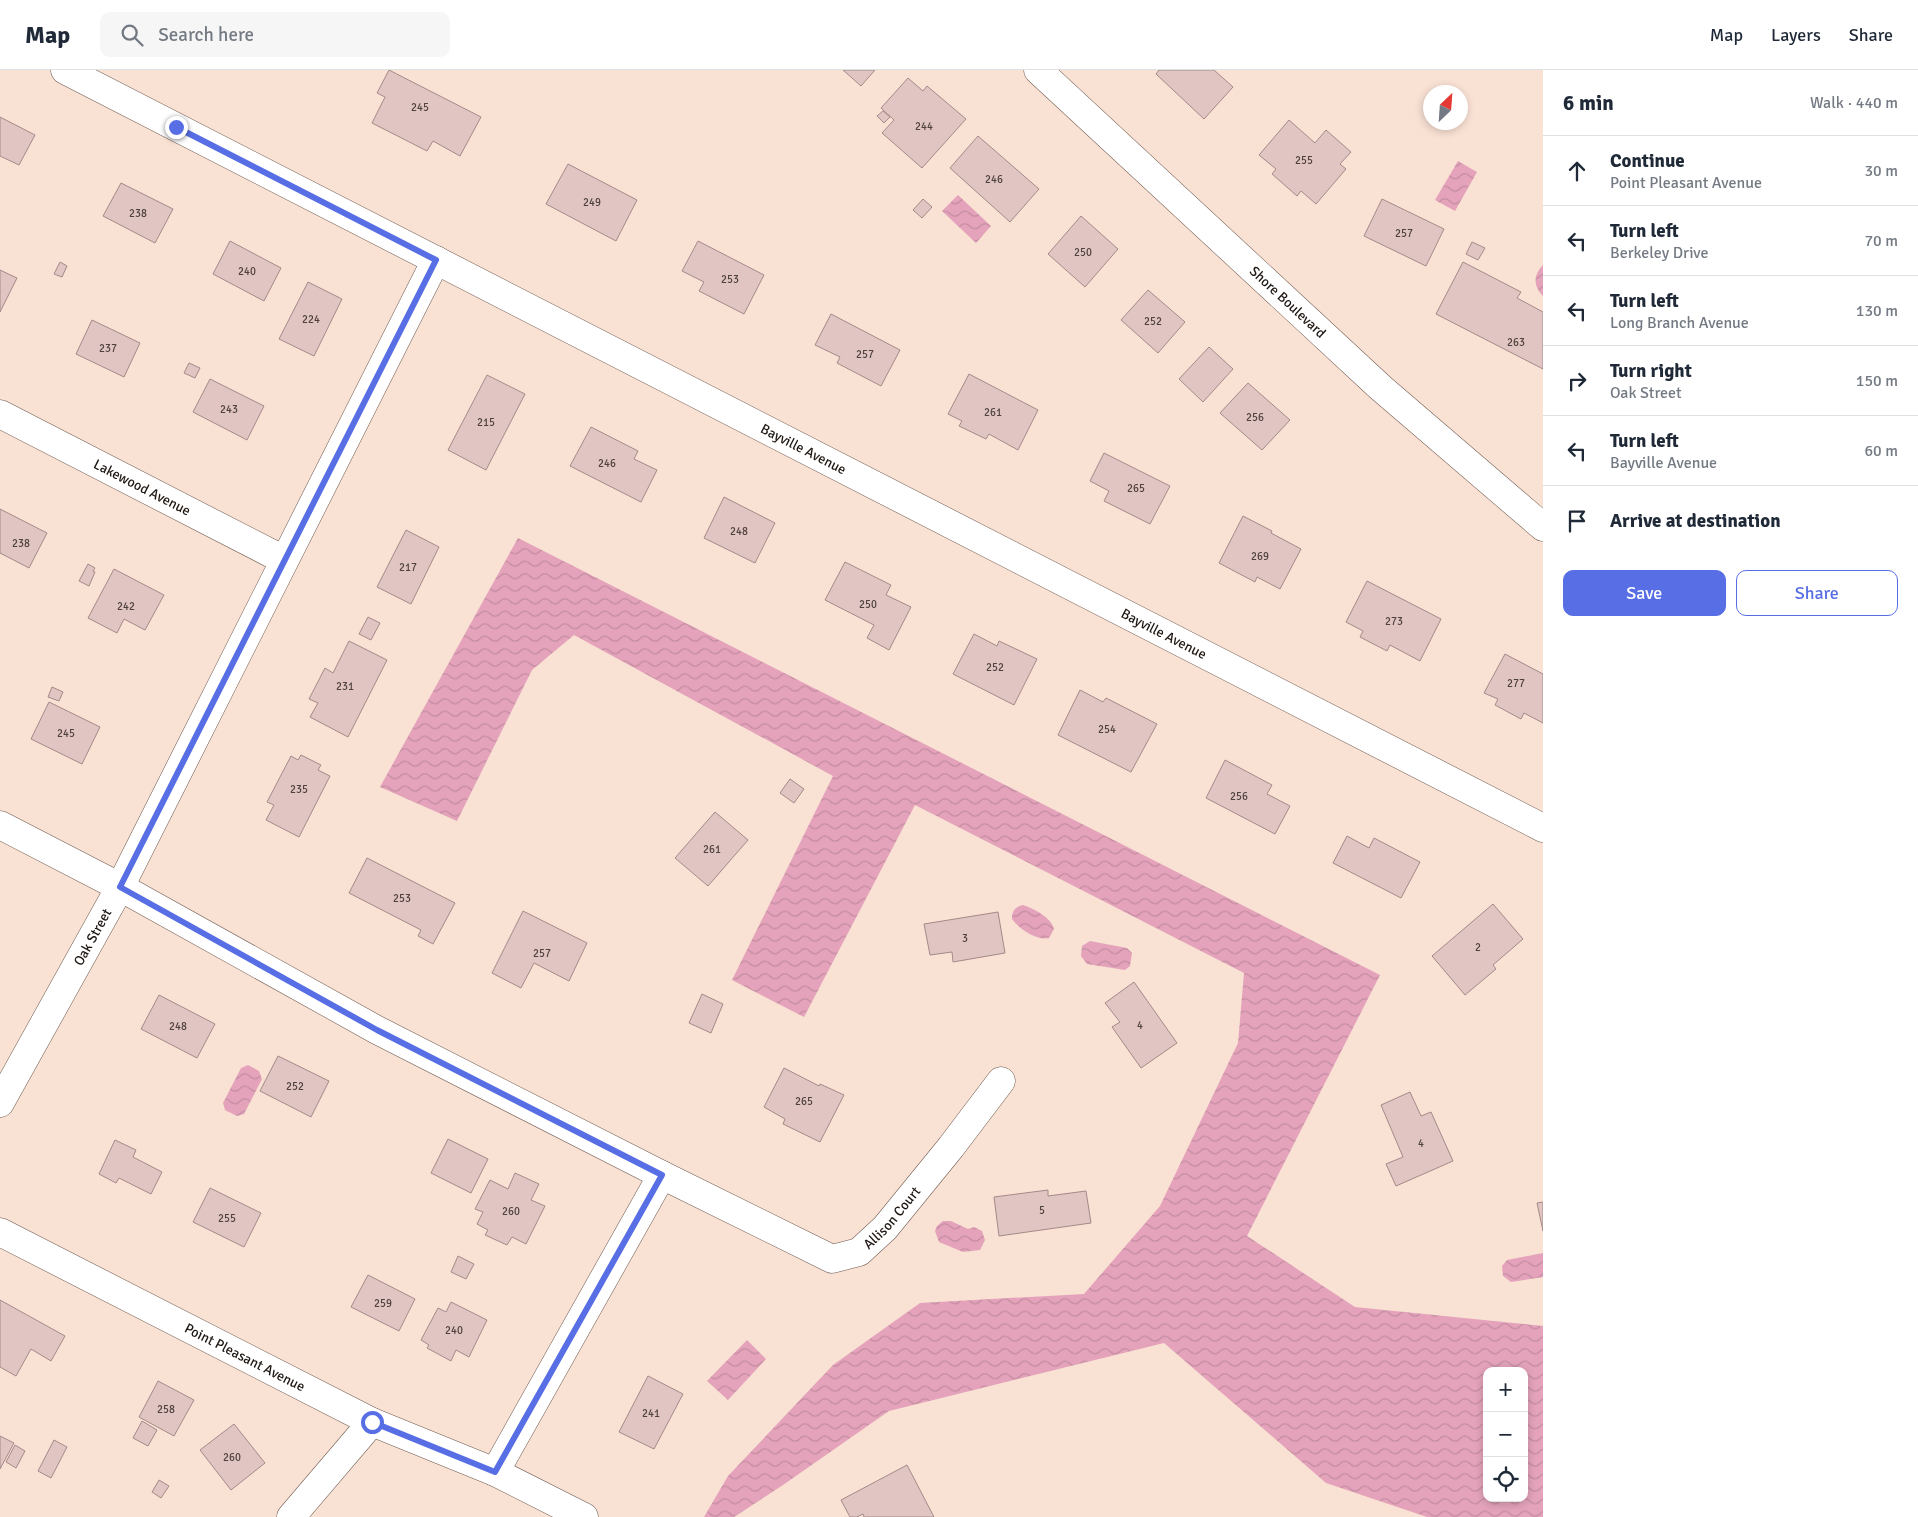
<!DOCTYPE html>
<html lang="en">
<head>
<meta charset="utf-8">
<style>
  :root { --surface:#fff; --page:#f6f6f7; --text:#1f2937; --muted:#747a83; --line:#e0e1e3; --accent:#586ee5 }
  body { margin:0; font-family:Signika,sans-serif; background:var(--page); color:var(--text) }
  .controls { position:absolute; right:15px; bottom:15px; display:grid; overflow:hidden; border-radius:10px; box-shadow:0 2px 8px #0003 }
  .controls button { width:45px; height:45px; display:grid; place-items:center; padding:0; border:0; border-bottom:1px solid var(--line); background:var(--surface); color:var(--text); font:25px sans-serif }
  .compass { position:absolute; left:1423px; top:15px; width:45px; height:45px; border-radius:50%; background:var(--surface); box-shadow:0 2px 8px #0003; rotate:25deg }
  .stop { position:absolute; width:15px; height:15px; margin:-11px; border:4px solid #586ee5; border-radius:50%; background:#fff }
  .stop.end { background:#586ee5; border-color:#fff; box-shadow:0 1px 5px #0008 }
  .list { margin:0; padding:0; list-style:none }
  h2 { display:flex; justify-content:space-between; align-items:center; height:65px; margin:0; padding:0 20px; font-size:21px }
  h2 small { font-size:16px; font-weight:400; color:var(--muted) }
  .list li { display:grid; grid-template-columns:32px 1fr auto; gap:15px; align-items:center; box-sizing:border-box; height:70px; padding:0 20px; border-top:1px solid var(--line) }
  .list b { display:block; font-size:19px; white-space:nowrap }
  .list p { margin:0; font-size:16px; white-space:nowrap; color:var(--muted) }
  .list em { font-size:16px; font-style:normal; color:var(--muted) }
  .actions { display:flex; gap:10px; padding:15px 20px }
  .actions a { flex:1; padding:11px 0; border:1px solid var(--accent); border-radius:10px; text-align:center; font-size:18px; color:var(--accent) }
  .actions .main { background:var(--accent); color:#fff }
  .icon { flex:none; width:28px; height:28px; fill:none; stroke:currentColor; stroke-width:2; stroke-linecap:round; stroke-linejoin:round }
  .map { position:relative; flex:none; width:1543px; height:1447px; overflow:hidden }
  header { display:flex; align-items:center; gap:30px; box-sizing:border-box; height:70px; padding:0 25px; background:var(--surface); border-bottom:1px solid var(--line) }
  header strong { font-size:24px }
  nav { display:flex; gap:28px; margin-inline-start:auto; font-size:18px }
  .search { width:350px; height:45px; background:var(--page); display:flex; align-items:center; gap:12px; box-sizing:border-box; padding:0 18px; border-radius:10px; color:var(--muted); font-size:19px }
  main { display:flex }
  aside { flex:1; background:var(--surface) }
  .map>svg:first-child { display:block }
  .water { fill:url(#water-waves); fill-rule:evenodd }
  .building { fill:#e0c5c3; stroke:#a48a88 }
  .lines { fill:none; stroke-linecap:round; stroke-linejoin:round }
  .street-casing { stroke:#6f5b50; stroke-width:29 }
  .street { stroke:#fff; stroke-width:28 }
  .route { stroke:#586ee5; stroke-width:6 }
  .labels { text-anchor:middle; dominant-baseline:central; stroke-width:4.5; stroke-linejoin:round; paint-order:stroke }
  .number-label { font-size:11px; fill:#4f423e }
  .street-label { font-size:14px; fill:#1f1712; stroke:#fff }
</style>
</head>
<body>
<header>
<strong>Map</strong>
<div class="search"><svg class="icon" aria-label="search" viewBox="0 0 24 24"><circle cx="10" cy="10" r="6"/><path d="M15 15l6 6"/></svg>Search here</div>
<nav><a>Map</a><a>Layers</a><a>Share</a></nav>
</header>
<main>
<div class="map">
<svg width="1543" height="1447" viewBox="0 0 1543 1447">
  <defs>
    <pattern id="water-waves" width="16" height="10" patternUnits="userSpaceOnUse" patternTransform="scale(1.25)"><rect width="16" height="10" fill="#e4a3bb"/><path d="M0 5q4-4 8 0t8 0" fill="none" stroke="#c38ca0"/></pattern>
  </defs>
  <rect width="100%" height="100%" fill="#f9e1d4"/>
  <path class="water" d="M 1458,91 L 1477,102 L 1455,141 L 1435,130 Z
    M 958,125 L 991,156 L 976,173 L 942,141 Z
    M 1543,195 L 1543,226 C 1533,216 1533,205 1543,195 Z
    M 518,468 L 1380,905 L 1247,1166 L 1355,1237 L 1543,1256 L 1543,1447 L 1427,1447 L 1326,1413 L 1164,1273 L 889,1341 L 783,1415 L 734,1447 L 704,1447 L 728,1406 L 833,1295 L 920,1233 L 1084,1224 L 1160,1136 L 1238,973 L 1244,903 L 915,735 L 804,947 L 732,910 L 833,706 L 574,565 L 532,600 L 457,751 L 380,717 ZM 1487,1301 L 1524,1301 L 1524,1428 L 1487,1428 Z
    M 1023,835 C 1033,838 1052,848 1054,859 L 1049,868 C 1037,871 1019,859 1012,849 C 1012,841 1015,837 1023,835 Z
    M 1090,871 L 1127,878 L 1132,883 L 1130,896 L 1125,900 L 1087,894 L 1081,886 L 1082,876 Z
    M 248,995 L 259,1001 L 262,1009 L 244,1044 L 237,1046 L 225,1040 L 223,1033 L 241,998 Z
    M 943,1151 L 951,1151 L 968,1159 L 974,1157 L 982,1161 L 985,1170 L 980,1180 L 963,1182 L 939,1172 L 935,1161 L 937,1156 Z
    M 1543,1183 L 1543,1207 L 1511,1212 L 1503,1206 L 1502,1196 L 1507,1190 Z
    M 747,1270 L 766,1289 L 728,1330 L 707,1311 Z"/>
  <path class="building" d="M 389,0 L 481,47 L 460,86 L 433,71 L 427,81 L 372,53 L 385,27 L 377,23 Z
    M 843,0 L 875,0 L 861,16 Z
    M 1159,0 L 1214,0 L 1233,17 L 1204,49 L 1156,4 Z
    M 908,8 L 923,21 L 927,16 L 966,49 L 922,98 L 882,63 L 894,50 L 881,38 Z
    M 883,41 L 890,47 L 884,53 L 877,46 Z
    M 0,47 L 35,65 L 19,95 L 0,86 Z
    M 1289,50 L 1315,73 L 1326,60 L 1351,82 L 1340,94 L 1346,99 L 1316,134 L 1301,121 L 1297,126 L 1272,104 L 1276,99 L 1259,85 Z
    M 978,66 L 1039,119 L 1010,152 L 950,98 Z
    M 568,94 L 637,130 L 616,171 L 546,134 Z
    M 121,113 L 173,139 L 155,173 L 103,146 Z
    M 923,129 L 932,137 L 922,148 L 913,140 Z
    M 1382,129 L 1444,159 L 1426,196 L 1364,166 Z
    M 1081,146 L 1118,179 L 1085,217 L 1048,184 Z
    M 230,171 L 281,198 L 264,231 L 213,204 Z
    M 698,171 L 764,205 L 744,244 L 699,221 L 704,212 L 682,201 Z
    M 1472,172 L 1485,178 L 1478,190 L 1466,184 Z
    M 60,192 L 67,196 L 62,207 L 54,204 Z
    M 1463,192 L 1521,222 L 1517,228 L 1543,242 L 1543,299 L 1436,244 Z
    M 0,200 L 17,208 L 0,242 Z
    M 308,212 L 342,229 L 314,286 L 279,269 Z
    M 1148,220 L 1185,252 L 1158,283 L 1121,250 Z
    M 831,244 L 900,280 L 881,316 L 837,293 L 840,287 L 815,275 Z
    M 92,250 L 140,273 L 124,307 L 76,284 Z
    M 1209,277 L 1233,299 L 1203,332 L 1179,309 Z
    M 189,293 L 200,298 L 195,308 L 184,303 Z
    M 969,304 L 1038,340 L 1018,380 L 989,364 L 986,369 L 959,356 L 962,351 L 948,344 Z
    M 487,305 L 525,324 L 486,400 L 448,380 Z
    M 210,309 L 264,336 L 247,370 L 193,342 Z
    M 1248,313 L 1290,350 L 1262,380 L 1220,343 Z
    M 591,357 L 638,381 L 634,389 L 657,400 L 641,432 L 570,396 Z
    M 1104,383 L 1170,416 L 1150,454 L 1104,431 L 1109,421 L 1090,411 Z
    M 724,427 L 775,453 L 755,493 L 704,468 Z
    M 0,439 L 47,463 L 29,498 L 0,483 Z
    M 1243,446 L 1272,461 L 1271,463 L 1301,479 L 1280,519 L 1257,507 L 1255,512 L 1219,493 Z
    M 406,460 L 439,477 L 411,534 L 377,517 Z
    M 845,492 L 891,515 L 886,525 L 911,537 L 889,580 L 867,568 L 874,555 L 825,530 Z
    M 88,494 L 95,498 L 93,501 L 95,502 L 89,516 L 79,511 Z
    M 114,499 L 164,525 L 145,560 L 124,549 L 117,563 L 88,548 Z
    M 1367,511 L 1441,549 L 1420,591 L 1390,575 L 1387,581 L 1360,567 L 1363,561 L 1346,552 Z
    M 368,547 L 380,553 L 371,570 L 359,564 Z
    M 974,564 L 997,576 L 999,571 L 1037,589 L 1014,635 L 953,604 Z
    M 349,571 L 387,590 L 348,667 L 310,647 L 318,633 L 309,629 L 325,598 L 333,603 Z
    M 1505,584 L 1543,604 L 1543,653 L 1524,643 L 1521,649 L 1495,635 L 1498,629 L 1484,623 Z
    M 52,617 L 63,622 L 59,631 L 48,627 Z
    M 1080,620 L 1103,632 L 1106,628 L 1157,654 L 1131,702 L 1058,665 Z
    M 49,632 L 100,657 L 82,694 L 31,669 Z
    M 301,685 L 321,695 L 318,700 L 330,706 L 299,767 L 266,750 L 274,735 L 267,732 L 291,686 L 298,690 Z
    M 1225,690 L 1272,715 L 1267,724 L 1290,736 L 1275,764 L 1206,728 Z
    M 790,709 L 804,719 L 794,733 L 780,723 Z
    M 715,742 L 748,770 L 708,816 L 675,788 Z
    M 1347,766 L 1369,778 L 1374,768 L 1420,792 L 1401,828 L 1333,793 Z
    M 367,788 L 455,833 L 433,874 L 418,866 L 421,860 L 349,823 Z
    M 1493,834 L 1523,869 L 1493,895 L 1496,899 L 1465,925 L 1432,886 Z
    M 523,841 L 587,873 L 569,911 L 534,893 L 521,918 L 492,903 Z
    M 998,842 L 1005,883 L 953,892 L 952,882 L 930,885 L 924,854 Z
    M 1134,912 L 1177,973 L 1141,998 L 1112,957 L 1120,952 L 1105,933 Z
    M 702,924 L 723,934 L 711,963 L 689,953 Z
    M 159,925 L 215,954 L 197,988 L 141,959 Z
    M 278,986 L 329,1011 L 311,1047 L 260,1021 Z
    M 784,998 L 819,1016 L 820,1014 L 844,1025 L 820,1072 L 783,1054 L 785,1049 L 764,1037 Z
    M 1410,1022 L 1421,1046 L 1431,1042 L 1453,1091 L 1396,1116 L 1386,1094 L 1403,1087 L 1381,1035 Z
    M 448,1069 L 488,1089 L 471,1123 L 431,1103 Z
    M 115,1070 L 136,1080 L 133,1087 L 162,1102 L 151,1124 L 119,1108 L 116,1113 L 99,1104 Z
    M 515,1103 L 539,1114 L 531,1130 L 545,1136 L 526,1174 L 512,1167 L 507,1175 L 485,1165 L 488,1160 L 477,1154 L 483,1142 L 475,1139 L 490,1110 L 508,1119 Z
    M 210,1118 L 261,1143 L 244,1177 L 193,1152 Z
    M 1048,1120 L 1048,1126 L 1086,1121 L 1091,1153 L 999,1166 L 994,1127 Z
    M 1543,1132 L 1543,1161 L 1537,1133 Z
    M 458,1186 L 474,1194 L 466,1209 L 451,1202 Z
    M 368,1205 L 415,1229 L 399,1261 L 351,1237 Z
    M 0,1230 L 65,1266 L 51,1291 L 31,1279 L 16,1306 L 0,1297 Z
    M 451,1232 L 487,1250 L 469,1287 L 456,1280 L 451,1291 L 427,1278 L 429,1275 L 421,1270 L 438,1238 L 446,1242 Z
    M 648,1306 L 683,1324 L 654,1379 L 619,1362 Z
    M 158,1311 L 194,1330 L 174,1366 L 139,1347 Z
    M 142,1351 L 157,1360 L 148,1376 L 133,1368 Z
    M 234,1354 L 265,1393 L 231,1420 L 200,1380 Z
    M 0,1366 L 14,1373 L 0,1399 Z
    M 54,1370 L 67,1377 L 51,1408 L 38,1401 Z
    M 15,1375 L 25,1381 L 16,1398 L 6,1392 Z
    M 907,1395 L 934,1447 L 864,1447 L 863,1444 L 857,1447 L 850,1447 L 841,1430 Z
    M 159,1410 L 169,1416 L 161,1428 L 152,1422 Z"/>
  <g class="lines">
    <g class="street-casing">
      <g id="street">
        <path id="s1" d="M 65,0 L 1543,758"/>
        <path id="s2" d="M 1038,0 L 1381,318 L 1543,457"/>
        <path id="s3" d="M 0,344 L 284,490"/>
        <path id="s4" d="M 0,755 L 120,817 L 377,960 L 662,1105 L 832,1189 L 859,1182 L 885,1158 L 951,1077 L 1001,1011"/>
        <path id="s5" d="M 0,1033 L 120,817 L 436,190"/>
        <path id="s6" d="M 0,1162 L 372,1352 L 495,1402 L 584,1447"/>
        <path d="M 495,1402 L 662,1105"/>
        <path d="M 291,1447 L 372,1352"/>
      </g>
    </g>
    <use href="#street" class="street"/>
  </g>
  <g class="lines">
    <path class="route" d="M 176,57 L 436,190 L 120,817 L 377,960 L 662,1105 L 495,1402 L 372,1352"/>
  </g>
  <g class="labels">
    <g class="number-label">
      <text x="420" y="37">245</text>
      <text x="924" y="56">244</text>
      <text x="1304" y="90">255</text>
      <text x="994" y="109">246</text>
      <text x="592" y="132">249</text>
      <text x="138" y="143">238</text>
      <text x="1404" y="163">257</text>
      <text x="1083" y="182">250</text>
      <text x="247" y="201">240</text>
      <text x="730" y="209">253</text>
      <text x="311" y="249">224</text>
      <text x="1153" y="251">252</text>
      <text x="1516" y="272">263</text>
      <text x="108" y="278">237</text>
      <text x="865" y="284">257</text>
      <text x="229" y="339">243</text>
      <text x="993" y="342">261</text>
      <text x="1255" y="347">256</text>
      <text x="486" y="352">215</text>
      <text x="607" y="393">246</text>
      <text x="1136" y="418">265</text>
      <text x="739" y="461">248</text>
      <text x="21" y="473">238</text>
      <text x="1260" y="486">269</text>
      <text x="408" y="497">217</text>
      <text x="868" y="534">250</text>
      <text x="126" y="536">242</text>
      <text x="1394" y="551">273</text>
      <text x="995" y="597">252</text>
      <text x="1516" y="613">277</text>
      <text x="345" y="616">231</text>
      <text x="1107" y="659">254</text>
      <text x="66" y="663">245</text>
      <text x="299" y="719">235</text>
      <text x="1239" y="726">256</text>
      <text x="712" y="779">261</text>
      <text x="402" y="828">253</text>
      <text x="965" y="868">3</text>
      <text x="1478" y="877">2</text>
      <text x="542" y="883">257</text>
      <text x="1140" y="955">4</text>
      <text x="178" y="956">248</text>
      <text x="295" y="1016">252</text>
      <text x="804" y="1031">265</text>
      <text x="1421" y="1073">4</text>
      <text x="1042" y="1140">5</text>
      <text x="511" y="1141">260</text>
      <text x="227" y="1148">255</text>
      <text x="383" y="1233">259</text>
      <text x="454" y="1260">240</text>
      <text x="166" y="1339">258</text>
      <text x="651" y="1343">241</text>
      <text x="232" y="1387">260</text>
    </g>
    <g class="street-label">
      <text stroke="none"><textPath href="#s2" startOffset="341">Shore Boulevard</textPath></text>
      <text stroke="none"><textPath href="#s1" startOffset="830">Bayville Avenue</textPath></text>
      <text stroke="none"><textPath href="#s3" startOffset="160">Lakewood Avenue</textPath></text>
      <text stroke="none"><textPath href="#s1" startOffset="1235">Bayville Avenue</textPath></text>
      <text stroke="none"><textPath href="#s5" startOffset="190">Oak Street</textPath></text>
      <text stroke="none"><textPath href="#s4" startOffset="1014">Allison Court</textPath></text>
      <text stroke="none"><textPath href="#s6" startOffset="275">Point Pleasant Avenue</textPath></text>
    </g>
  </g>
</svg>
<div class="controls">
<button>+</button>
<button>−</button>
<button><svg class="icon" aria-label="locate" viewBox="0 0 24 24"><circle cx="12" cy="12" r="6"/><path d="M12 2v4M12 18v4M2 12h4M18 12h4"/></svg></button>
</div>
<svg class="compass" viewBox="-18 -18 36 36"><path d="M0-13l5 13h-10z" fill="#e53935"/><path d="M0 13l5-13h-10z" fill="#747a83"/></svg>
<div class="stop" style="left:372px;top:1352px"></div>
<div class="stop end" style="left:176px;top:57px"></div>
</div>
<aside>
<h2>6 min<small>Walk · 440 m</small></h2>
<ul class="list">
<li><svg class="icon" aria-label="ahead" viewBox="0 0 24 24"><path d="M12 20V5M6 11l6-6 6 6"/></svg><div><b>Continue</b><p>Point Pleasant Avenue</p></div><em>30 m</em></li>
<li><svg class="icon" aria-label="left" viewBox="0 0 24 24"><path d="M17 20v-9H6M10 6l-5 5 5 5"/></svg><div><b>Turn left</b><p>Berkeley Drive</p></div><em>70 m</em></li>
<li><svg class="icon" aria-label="left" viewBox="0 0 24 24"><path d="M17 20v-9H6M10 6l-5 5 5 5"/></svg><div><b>Turn left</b><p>Long Branch Avenue</p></div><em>130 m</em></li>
<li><svg class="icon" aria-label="right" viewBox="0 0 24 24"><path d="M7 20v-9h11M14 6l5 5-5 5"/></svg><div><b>Turn right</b><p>Oak Street</p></div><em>150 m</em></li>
<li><svg class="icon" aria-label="left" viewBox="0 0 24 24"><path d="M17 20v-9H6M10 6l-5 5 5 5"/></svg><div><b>Turn left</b><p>Bayville Avenue</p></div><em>60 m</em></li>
<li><svg class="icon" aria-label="arrive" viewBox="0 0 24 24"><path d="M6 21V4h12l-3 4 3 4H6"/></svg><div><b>Arrive at destination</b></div></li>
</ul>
<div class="actions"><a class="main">Save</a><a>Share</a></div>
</aside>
</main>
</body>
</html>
